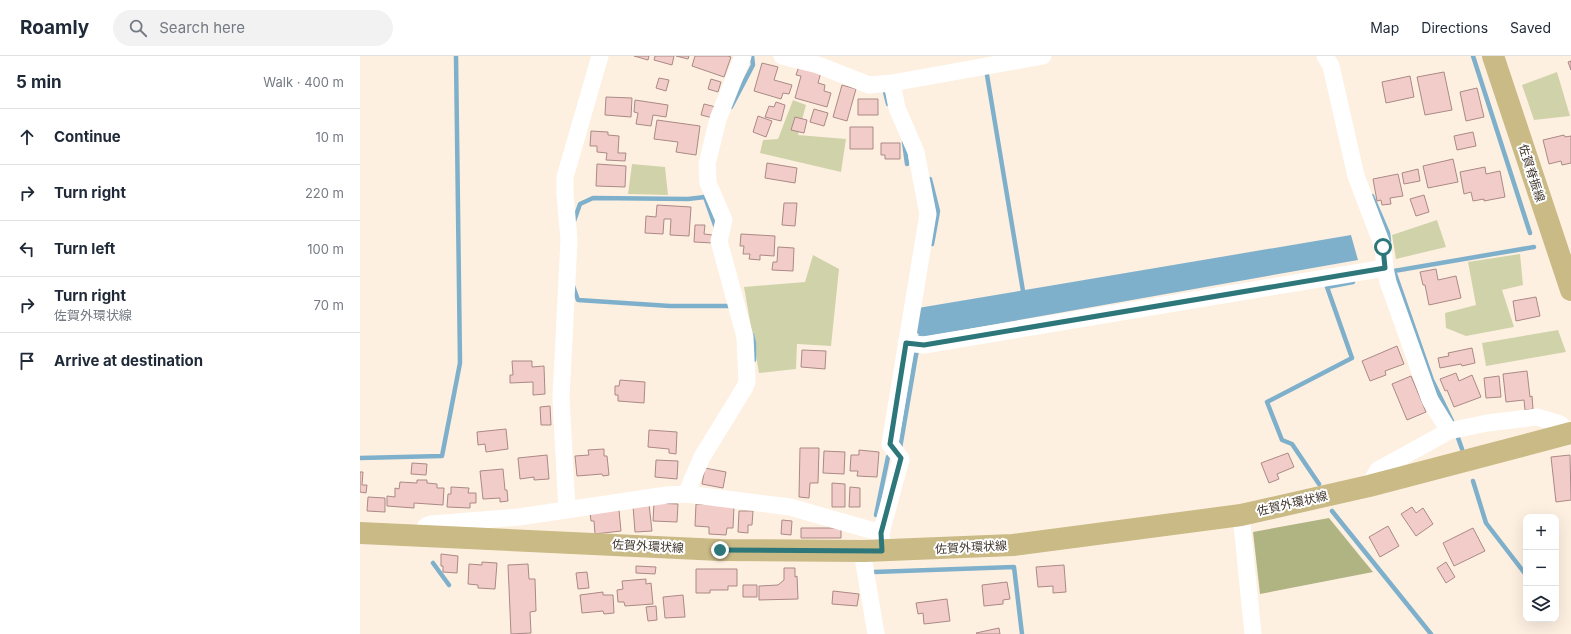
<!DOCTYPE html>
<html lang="en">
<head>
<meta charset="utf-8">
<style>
  :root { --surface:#fff; --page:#f2f2f3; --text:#1f2937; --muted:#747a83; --line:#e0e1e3 }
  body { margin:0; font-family:Inter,"Noto Sans JP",sans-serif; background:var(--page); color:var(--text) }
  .controls { position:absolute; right:12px; bottom:12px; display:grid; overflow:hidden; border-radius:8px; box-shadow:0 4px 16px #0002 }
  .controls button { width:36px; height:36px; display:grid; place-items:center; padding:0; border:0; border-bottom:1px solid var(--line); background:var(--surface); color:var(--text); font:20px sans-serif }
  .stop { position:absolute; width:12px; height:12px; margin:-9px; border:3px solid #2d777a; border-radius:50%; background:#fff }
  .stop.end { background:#2d777a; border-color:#fff; box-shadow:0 1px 4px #0008 }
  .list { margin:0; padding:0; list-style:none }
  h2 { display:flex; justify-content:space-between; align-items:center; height:52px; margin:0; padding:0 16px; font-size:17px }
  h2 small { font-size:13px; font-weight:400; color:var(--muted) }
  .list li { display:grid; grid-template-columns:26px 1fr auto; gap:12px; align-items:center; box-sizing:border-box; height:56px; padding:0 16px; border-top:1px solid var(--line) }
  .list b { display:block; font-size:15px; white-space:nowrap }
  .list p { margin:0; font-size:13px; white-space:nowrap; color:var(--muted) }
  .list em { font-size:13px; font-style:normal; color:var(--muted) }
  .icon { flex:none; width:22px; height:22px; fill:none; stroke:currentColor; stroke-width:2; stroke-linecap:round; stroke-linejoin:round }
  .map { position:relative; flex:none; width:1211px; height:578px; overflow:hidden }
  header { display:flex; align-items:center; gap:24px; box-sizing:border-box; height:56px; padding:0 20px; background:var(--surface); border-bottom:1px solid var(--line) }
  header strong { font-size:19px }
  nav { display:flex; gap:22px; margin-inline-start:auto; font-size:14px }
  .search { width:280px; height:36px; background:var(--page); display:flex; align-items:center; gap:10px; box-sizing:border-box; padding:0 14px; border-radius:22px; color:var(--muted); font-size:15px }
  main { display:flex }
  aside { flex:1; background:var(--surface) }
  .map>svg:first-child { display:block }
  .green { fill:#d0d3aa }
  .forest { fill:#b0b382 }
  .water { fill:#7fb0cb }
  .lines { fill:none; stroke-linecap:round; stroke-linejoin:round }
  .stream { stroke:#7fb0cb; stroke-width:4.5 }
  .building { fill:#f1ccc8; stroke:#ab8986 }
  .minor { stroke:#fff; stroke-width:17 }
  .primary { stroke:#caba85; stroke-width:22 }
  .route { stroke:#2d777a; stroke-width:5 }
  .labels { text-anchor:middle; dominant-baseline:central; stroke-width:4; stroke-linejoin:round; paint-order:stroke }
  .street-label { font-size:12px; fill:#41382e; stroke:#fff }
</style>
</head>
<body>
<header>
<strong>Roamly</strong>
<div class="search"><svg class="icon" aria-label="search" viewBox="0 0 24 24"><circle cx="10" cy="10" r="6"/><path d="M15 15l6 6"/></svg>Search here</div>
<nav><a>Map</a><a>Directions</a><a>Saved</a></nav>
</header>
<main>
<aside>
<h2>5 min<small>Walk · 400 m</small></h2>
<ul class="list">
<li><svg class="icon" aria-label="ahead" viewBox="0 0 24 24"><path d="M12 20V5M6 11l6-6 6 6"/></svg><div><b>Continue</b></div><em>10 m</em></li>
<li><svg class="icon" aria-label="right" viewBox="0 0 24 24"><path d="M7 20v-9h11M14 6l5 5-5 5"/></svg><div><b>Turn right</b></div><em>220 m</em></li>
<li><svg class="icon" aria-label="left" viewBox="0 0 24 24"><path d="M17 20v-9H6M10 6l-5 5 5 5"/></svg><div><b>Turn left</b></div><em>100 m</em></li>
<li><svg class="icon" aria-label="right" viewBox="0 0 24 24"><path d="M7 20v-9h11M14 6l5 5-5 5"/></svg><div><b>Turn right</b><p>佐賀外環状線</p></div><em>70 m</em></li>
<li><svg class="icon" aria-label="arrive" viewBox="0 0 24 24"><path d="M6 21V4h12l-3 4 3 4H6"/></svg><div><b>Arrive at destination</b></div></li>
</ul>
</aside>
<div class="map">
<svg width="1211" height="578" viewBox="0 0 1211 578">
  <rect width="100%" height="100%" fill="#fef0e1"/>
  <path class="green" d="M 1197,16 L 1210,60 L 1174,64 L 1162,29 Z
    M 433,44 L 446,49 L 438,79 L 486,83 L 481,116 L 400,97 L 403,84 L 418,83 Z
    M 272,108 L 305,111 L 308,139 L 268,138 Z
    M 1077,164 L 1086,191 L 1036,203 L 1032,179 Z
    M 1160,198 L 1163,229 L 1142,234 L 1154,271 L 1106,280 L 1086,272 L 1085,257 L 1116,249 L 1108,206 Z
    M 453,199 L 479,213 L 471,290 L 437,288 L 436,313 L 399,317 L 384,231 L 445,226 Z
    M 1198,274 L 1206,296 L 1126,310 L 1122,287 Z"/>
  <path class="forest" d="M 969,462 L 1013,516 L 900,538 L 893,476 Z"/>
  <path class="water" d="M 991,179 L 998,204 L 563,281 L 554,275 L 558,252 Z"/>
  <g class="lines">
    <path class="stream" d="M 1113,0 L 1170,177
      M 627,19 L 663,235
      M 525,36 L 528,48
      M 371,51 L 393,9 L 392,0
      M 544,86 L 547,108
      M 570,123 L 578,155 L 572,188
      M 347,136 L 345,141 L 356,172
      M 1012,140 L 1028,177 L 1029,185
      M 214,165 L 220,148 L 233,142 L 328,143 L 345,141
      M 213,230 L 218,244 L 310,250 L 369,250
      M 392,279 L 394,287 L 394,304
      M 1092,365 L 1072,324 L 1034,215 L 1174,191
      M 1097,379 L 1102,393
      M 539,393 L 540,392 L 556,299 L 562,274
      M 0,402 L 82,400 L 100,307 L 96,0
      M 1113,425 L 1126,467 L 1166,519
      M 959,428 L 932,388 L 922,384 L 907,346 L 992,302 L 967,231 L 993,226
      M 972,455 L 1071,578
      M 516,459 L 528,401 L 533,397
      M 73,507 L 89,529
      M 514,516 L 654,511 L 662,578"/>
  </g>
  <path class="building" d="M 274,0 L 289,0 L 288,4 Z
    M 295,0 L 314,0 L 312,9 L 294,4 Z
    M 316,0 L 329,0 L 328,3 Z
    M 335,0 L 368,0 L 371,1 L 364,21 L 332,10 Z
    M 1211,5 L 1211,14 L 1208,6 Z
    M 402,7 L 418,11 L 414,24 L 432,29 L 429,38 L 423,37 L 421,43 L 394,35 Z
    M 439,10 L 461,16 L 458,27 L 465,29 L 464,35 L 471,37 L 467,51 L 435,42 L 441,20 L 436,19 Z
    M 1084,16 L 1092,54 L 1065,59 L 1057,21 Z
    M 1050,20 L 1054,41 L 1026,47 L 1022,26 Z
    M 299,22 L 309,24 L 306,35 L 296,32 Z
    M 351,23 L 361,26 L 358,36 L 348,33 Z
    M 482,29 L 496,33 L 487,65 L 473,61 Z
    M 1117,32 L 1124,61 L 1106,65 L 1100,36 Z
    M 246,41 L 272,42 L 271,61 L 245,59 Z
    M 498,43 L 518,43 L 518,59 L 498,59 Z
    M 275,44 L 308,49 L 306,61 L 293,59 L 291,70 L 276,68 L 278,57 L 274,56 Z
    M 416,46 L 425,49 L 421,65 L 405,61 L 409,50 L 414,51 Z
    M 344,48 L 356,51 L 353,62 L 341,59 Z
    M 454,53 L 468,57 L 464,70 L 450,66 Z
    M 398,60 L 412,65 L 406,81 L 393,76 Z
    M 435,61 L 447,64 L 444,77 L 431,74 Z
    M 297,64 L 340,70 L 336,99 L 316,96 L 318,86 L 294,83 Z
    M 490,71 L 513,71 L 513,93 L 490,93 Z
    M 231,75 L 248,76 L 248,79 L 259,80 L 258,97 L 266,97 L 265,105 L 246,104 L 247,97 L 237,96 L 237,90 L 230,90 Z
    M 1113,76 L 1116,90 L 1097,94 L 1094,80 Z
    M 1204,79 L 1205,81 L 1211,80 L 1211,107 L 1202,109 L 1201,105 L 1189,108 L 1183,84 Z
    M 521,87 L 540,87 L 540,103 L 525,103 L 525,99 L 521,99 Z
    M 1093,103 L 1098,126 L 1068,132 L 1063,110 Z
    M 407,107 L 437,112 L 435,127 L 405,122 Z
    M 237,108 L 266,110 L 265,131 L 236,130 Z
    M 1125,111 L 1126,118 L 1140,115 L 1145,141 L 1124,145 L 1124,143 L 1113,145 L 1111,136 L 1104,138 L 1100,116 Z
    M 1058,113 L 1060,125 L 1044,128 L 1042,117 Z
    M 1038,118 L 1043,140 L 1030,142 L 1031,148 L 1022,149 L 1021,144 L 1017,145 L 1013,123 Z
    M 1064,139 L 1069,156 L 1056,160 L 1050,143 Z
    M 424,147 L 437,147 L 435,170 L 422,169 Z
    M 297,149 L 331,151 L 329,180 L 310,179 L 311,163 L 304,163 L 303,178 L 285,177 L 286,160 L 296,161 Z
    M 335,169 L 345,169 L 344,178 L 353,179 L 353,187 L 334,186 Z
    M 381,178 L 415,180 L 414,200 L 400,199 L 400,204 L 389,203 L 390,198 L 383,198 L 384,190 L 380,190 Z
    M 418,191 L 434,192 L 433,215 L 412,214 L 413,206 L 417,206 Z
    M 1076,213 L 1078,224 L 1096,220 L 1101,242 L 1069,249 L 1065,229 L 1063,229 L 1060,216 Z
    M 1176,241 L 1180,260 L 1156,265 L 1153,245 Z
    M 1037,290 L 1044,308 L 1025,315 L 1026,319 L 1010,325 L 1002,305 Z
    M 1112,292 L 1115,307 L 1102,310 L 1101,308 L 1080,312 L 1078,302 L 1089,300 L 1088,297 Z
    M 442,294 L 466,295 L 465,313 L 441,311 Z
    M 152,305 L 172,305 L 172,311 L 184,310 L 185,338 L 173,339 L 173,326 L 150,327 L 150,319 L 153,319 Z
    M 1167,315 L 1170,341 L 1172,340 L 1173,353 L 1165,354 L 1164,344 L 1146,346 L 1143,318 Z
    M 1096,317 L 1099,325 L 1112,319 L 1121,341 L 1094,351 L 1087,334 L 1085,335 L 1080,323 Z
    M 1051,320 L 1066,356 L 1047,364 L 1032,328 Z
    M 1139,320 L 1141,341 L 1126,342 L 1124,322 Z
    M 260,324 L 285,326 L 284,347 L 258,345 L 258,339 L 255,339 L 255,330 L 259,330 Z
    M 190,350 L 191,369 L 181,369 L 180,351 Z
    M 146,373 L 148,393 L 126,396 L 125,388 L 118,389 L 117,376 Z
    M 289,374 L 317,376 L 316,398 L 309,397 L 309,393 L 288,391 Z
    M 440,392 L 459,392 L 458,427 L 450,427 L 449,442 L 439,441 Z
    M 244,393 L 244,400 L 247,400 L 249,419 L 243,420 L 242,418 L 217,420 L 215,400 L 229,399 L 228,394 Z
    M 499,394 L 519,396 L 517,421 L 497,420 L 498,415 L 490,415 L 491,399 L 499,399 Z
    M 464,395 L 485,396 L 484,418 L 463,417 Z
    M 928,397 L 934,411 L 917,418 L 919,423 L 909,427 L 901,407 Z
    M 187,399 L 189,423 L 174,424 L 174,421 L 160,423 L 158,402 Z
    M 1210,399 L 1211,444 L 1196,446 L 1191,401 Z
    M 296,404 L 318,405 L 317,423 L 295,421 Z
    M 52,407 L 67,408 L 66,419 L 51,418 Z
    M 345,412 L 366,416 L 363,432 L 342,428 Z
    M 143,413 L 145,434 L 147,434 L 148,445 L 140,446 L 140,442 L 123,443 L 120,415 Z
    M 0,416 L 3,416 L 2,429 L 7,429 L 6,437 L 0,436 Z
    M 57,424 L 67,424 L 67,427 L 77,428 L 77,432 L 84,432 L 83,449 L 54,447 L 54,452 L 27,450 L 27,440 L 35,441 L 35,432 L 39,433 L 40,426 L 57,427 Z
    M 472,427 L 485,428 L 485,451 L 472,451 Z
    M 91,431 L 109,432 L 108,437 L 116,437 L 116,447 L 110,447 L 110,452 L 87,451 L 88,438 L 91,438 Z
    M 490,431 L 500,432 L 500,451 L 489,451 Z
    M 8,441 L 25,442 L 25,456 L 7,455 Z
    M 294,447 L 318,448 L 317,466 L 293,465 Z
    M 289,448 L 292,475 L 275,476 L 273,450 Z
    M 336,448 L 374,450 L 373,472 L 367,472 L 366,479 L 349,478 L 349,471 L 335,470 Z
    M 1052,451 L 1056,457 L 1063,452 L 1073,468 L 1056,480 L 1041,458 Z
    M 259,454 L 261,475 L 235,478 L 234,465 L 231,465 L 230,456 Z
    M 379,455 L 393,455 L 392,469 L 388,469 L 388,477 L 378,476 Z
    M 422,464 L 432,465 L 431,479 L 421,478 Z
    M 1028,470 L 1039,490 L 1020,501 L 1009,481 Z
    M 441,472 L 481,472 L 481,482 L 441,482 Z
    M 1113,472 L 1125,495 L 1094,510 L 1083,487 Z
    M 81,498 L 98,500 L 97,517 L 83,516 L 83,510 L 81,510 Z
    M 122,506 L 137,507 L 135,533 L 118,532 L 118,529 L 108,528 L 109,508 L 122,509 Z
    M 1086,506 L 1095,521 L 1086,527 L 1077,512 Z
    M 168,508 L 169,523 L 175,523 L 176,555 L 170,556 L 171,577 L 151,578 L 148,509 Z
    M 704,509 L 706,536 L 693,537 L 693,530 L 678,531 L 676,511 Z
    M 276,510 L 296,511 L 295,518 L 276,517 Z
    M 424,512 L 435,512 L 435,521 L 437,520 L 438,543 L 399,544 L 399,530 L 418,529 L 424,524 Z
    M 336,513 L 377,513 L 377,530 L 368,530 L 368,534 L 350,534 L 350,537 L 336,537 Z
    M 227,516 L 229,532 L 218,533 L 216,517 Z
    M 286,523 L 286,528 L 291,527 L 293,548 L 265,550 L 264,546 L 258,546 L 257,534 L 263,533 L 262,525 Z
    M 647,526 L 650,543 L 643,544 L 643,548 L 624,550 L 622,529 Z
    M 383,529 L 397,529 L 397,541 L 383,541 Z
    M 473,535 L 499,538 L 497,550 L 472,548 Z
    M 243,536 L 243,539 L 253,539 L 254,557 L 244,558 L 243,555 L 222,557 L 220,539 Z
    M 323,539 L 325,561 L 305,562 L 303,541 Z
    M 587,543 L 590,565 L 564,568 L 563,557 L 558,558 L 556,547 Z
    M 296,550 L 297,564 L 288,565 L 286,551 Z
    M 639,572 L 640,578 L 617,578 L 616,577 Z"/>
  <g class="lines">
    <path class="minor" d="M 422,0 L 458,9 L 509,29 L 532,27 L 683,0
      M 965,0 L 971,10 L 996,120 L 1023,191 L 1025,212 L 1028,226 L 1070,344 L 1089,375
      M 546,287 L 564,289 L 1025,212
      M 1009,430 L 1018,414 L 1089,375 L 1127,367 L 1177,361 L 1200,368 L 1210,377
      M 326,438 L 342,401 L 385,331 L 387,325 L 385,281 L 359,185 L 364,164 L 348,127 L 347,108 L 358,63 L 383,0
      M 207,454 L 201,342 L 209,184 L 205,138 L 205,121 L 240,0
      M 881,459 L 893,578
      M 59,480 L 66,470 L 71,468 L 159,461 L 307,439 L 326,438 L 430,451 L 521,477
      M 505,495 L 504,507 L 516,578
      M 522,495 L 521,477 L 541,403 L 530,388 L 568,158 L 556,96 L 537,52 L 532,27"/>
    <path class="primary" d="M 1133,0 L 1211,234
      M 0,477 L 360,494 L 505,495 L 653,489 L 881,459 L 1009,430 L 1211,377"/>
  </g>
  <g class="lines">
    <path class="route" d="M 360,494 L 522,495 L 521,477 L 541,402 L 530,388 L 546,287 L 564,289 L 1025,212 L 1023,191"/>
  </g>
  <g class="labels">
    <g class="street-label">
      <text transform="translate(1172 117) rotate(72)">佐賀脊振線</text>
      <text transform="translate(932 447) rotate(-13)">佐賀外環状線</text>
      <text transform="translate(288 490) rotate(3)">佐賀外環状線</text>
      <text transform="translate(611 491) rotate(-3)">佐賀外環状線</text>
    </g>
  </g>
</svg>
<div class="controls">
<button>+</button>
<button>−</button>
<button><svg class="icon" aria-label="layers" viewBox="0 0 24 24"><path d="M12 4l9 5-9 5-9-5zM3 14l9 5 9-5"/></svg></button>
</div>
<div class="stop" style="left:1023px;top:191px"></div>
<div class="stop end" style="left:360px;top:494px"></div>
</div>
</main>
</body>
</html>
